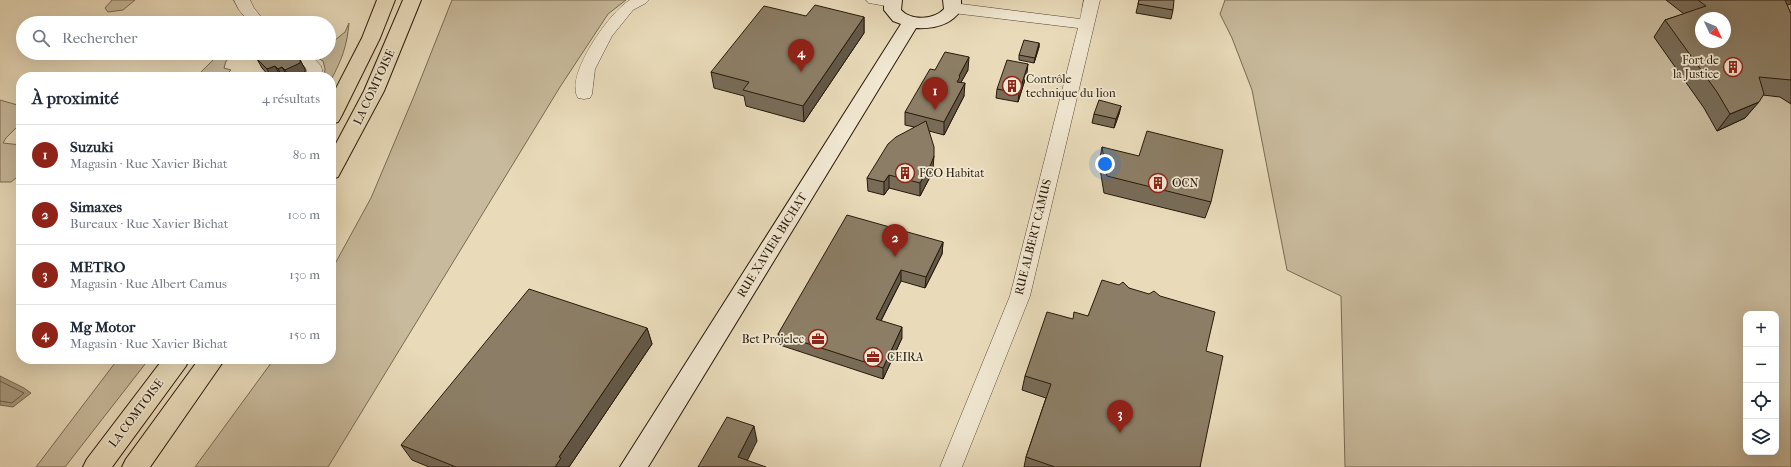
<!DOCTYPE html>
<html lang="fr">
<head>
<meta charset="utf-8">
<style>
  :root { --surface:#fff; --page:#f6f6f7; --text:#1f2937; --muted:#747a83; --line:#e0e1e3; --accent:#8f2418 }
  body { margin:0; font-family:"IM FELL French Canon",serif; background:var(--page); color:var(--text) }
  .controls { position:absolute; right:12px; bottom:12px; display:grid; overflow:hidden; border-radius:8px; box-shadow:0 4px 16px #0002 }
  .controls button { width:36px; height:36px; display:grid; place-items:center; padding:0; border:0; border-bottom:1px solid var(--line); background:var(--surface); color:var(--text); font:20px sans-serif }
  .compass { position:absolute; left:1695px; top:12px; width:36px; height:36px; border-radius:50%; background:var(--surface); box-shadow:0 4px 16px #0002; rotate:134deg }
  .you { position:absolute; left:1105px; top:164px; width:14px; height:14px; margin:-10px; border:3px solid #fff; border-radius:50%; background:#1a73e8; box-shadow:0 0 0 6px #1a73e833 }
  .badge { display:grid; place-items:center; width:26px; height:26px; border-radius:50%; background:var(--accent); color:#fff; font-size:13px; font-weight:700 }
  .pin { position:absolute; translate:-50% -33px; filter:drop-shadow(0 1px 2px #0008) }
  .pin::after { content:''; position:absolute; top:21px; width:14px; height:12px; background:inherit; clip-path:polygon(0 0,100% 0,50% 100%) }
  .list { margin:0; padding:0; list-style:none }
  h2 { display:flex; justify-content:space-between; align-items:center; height:52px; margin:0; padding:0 16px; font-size:17px }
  h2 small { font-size:13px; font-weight:400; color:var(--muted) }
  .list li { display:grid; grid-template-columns:26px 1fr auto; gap:12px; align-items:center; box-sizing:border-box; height:60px; padding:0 16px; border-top:1px solid var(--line) }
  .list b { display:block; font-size:15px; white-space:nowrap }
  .list p { margin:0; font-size:13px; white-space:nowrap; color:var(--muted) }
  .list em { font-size:13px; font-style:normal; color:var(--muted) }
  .icon { flex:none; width:22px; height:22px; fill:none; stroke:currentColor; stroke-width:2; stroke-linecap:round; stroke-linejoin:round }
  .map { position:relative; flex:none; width:1791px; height:467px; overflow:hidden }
  .search { position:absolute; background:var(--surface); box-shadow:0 4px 16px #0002; left:16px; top:16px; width:320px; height:44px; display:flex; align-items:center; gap:10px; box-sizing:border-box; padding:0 14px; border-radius:22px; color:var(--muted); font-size:15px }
  .panel { position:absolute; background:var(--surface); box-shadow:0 4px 16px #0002; left:16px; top:72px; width:320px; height:292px; border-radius:16px }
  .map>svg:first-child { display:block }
  .green { fill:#c8ba9c; stroke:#786a53; fill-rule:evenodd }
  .water { fill:#a7997e; stroke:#746650 }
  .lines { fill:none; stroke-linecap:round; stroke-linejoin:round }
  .shore { stroke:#675944; stroke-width:1 }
  .street-casing { stroke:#584a36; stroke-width:1 }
  .secondary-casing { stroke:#27190a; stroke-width:2 }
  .highway-casing { stroke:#27190a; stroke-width:2 }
  .street { fill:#f1e8d2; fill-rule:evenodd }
  .secondary { fill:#f1e8d2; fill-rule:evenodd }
  .highway { fill:#e9dbba; fill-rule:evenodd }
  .wall { fill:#786c58; stroke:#27190a }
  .shaded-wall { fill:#625847; stroke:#27190a }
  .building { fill:#8c7e66; stroke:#27190a; fill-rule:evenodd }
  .labels { text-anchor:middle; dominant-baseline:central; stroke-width:3.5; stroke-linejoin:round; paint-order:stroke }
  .poi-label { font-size:12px; fill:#27190a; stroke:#f1e8d2; text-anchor:start }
  .street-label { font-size:12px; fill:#27190a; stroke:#f1e8d2 }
</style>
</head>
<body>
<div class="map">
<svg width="1791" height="467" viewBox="0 0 1791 467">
  <rect width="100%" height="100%" fill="#e9dbba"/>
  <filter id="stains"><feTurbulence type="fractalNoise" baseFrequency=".005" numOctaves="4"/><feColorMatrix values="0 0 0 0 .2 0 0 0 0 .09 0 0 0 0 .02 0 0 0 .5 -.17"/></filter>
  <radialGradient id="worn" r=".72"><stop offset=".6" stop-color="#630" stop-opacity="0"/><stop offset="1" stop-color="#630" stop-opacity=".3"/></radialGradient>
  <path class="green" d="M 112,0 L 135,0 L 123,10 L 108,12 L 105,8 Z
    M 452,0 L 626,0 L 608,14 L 560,87 L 328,467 L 195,467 L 274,359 L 331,359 L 331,271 L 371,198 L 414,96 Z
    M 1225,0 L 1791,0 L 1791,467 L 1345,467 L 1341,296 L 1287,270 L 1252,90 L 1232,38 L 1220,14 ZM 1701,18 L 1725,18 L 1725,42 L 1701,42 ZM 1746,314 L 1776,314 L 1776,452 L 1746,452 Z
    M 349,23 C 347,46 342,59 331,80 L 331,77 L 324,77 L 325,69 L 323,61 L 309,53 L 329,53 L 329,45 L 345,32 Z
    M 220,53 L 236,53 L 226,61 L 224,68 L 231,70 L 224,77 L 196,77 Z
    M 0,100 L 21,106 L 21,123 L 6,138 L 3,143 L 21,145 L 21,174 L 11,182 L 0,182 Z
    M 118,359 L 149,359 L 65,467 L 36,467 Z"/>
  <path class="water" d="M 0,376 L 24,388 L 31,393 L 13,407 L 0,405 Z"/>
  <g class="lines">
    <path class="shore" d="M 0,381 L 24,393 L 12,403 L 0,401"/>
    <g class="street-casing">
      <path id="street" d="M 234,0 L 250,0 L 254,8 L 266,23 L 250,23 L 239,10 Z
        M 630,0 L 649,0 L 646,3 L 633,10 L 612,36 L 595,69 L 592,94 L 590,98 L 584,99 L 578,98 C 564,76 610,11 630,0 Z
        M 866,0 L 897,0 L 899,2 L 896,5 L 891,7 L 869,3 Z
        M 1084,0 L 1100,0 L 1030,296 L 962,467 L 940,467 L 1010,296 L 1078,28 L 953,13 L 948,11 L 945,8 L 948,5 L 953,3 L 1080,19 Z
        M 291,53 L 309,53 L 321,66 L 324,77 L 308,77 L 306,68 Z"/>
    </g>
    <g class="secondary-casing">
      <path id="secondary" d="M 884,0 L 902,0 L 901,10 C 911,21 934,20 944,9 L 943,0 L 961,0 L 961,10 C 951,25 934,29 916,28 L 648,467 L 620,467 L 901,24 L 893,21 L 884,10 Z"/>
    </g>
    <g class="highway-casing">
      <path id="highway" d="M 377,0 L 395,0 L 380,38 L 341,117 L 338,122 L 331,124 L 331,98 L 362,38 Z
        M 403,0 L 421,0 L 384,91 L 338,177 L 331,179 L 331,153 L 364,91 Z
        M 163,359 L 189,359 L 186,366 L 112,467 L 83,467 L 87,459 Z
        M 199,359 L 225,359 L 150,467 L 122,467 L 126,459 Z"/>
    </g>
    <use href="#street" class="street"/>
    <use href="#secondary" class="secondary"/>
    <use href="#highway" class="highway"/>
  </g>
  <path class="wall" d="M 1139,0 L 1173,10 L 1171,19 L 1136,13 Z
    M 1666,0 L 1791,0 L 1787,5 L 1791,14 L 1791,104 L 1780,97 L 1763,95 L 1745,118 L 1717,131 L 1704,108 L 1654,37 L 1665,20 L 1684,14 Z
    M 864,17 L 864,33 L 804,122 L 746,106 L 744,96 L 714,88 L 711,72 Z
    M 1039,43 L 1039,47 L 1034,63 L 1019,60 L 1019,55 Z
    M 284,54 L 300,60 L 305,69 L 305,72 L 294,77 L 288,77 L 287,76 L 283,77 L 280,75 L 275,77 L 270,77 L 262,68 L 257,59 Z
    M 968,70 L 961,82 L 964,96 L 944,135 L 929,131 L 933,169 L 930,177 L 920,196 L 889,188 L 884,195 L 868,191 L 867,178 L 914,127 L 905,125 L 905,112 Z
    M 1027,73 L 1018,102 L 996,98 L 997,89 Z
    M 1121,106 L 1119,114 L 1114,128 L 1092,123 L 1094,114 Z
    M 1102,147 L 1211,202 L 1205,218 L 1104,193 L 1099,163 Z
    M 943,242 L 942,254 L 925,288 L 901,281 L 881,321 L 902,338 L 883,379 L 780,345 L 778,334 Z
    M 1129,288 L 1206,351 L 1200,467 L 1024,467 L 1026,457 L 1046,398 L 1022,390 L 1025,376 L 1073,319 L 1088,316 Z
    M 647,328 L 652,344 L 569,467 L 429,467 L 412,460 L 401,445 Z"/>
  <path class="shaded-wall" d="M 1777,0 L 1791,0 L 1791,4 L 1769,10 Z
    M 864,17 L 864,33 L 804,122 L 803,106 Z
    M 1039,43 L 1039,47 L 1034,63 L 1035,58 Z
    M 969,57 L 968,70 L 959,86 L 957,82 L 959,76 Z
    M 300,60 L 305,69 L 305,72 L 294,77 L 289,77 L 285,70 Z
    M 1028,64 L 1027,73 L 1018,102 L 1019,93 Z
    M 275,66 L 280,75 L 275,77 L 271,77 L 267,69 Z
    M 282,67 L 287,76 L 283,77 L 278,69 Z
    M 965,83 L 964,96 L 944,135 L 944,122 Z
    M 1759,102 L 1745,118 L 1717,131 L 1730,114 Z
    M 1121,106 L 1119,114 L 1114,128 L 1116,119 Z
    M 934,156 L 933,169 L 930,177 L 920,196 L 920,183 Z
    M 889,175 L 889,188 L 884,195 L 884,182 Z
    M 943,242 L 942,254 L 925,288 L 926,277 Z
    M 901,270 L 901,281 L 876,330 L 876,319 Z
    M 902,327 L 902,338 L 883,379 L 883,368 Z
    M 647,328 L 652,344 L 569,467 L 555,467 L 559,457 Z
    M 754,426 L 757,441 L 744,467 L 738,457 Z"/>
  <path class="building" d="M 1139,0 L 1174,0 L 1173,10 L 1138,4 Z
    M 1698,0 L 1785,0 L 1791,14 L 1791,80 L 1759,77 L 1764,94 L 1759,102 L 1730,114 L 1717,92 L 1665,20 L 1706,6 ZM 1701,18 L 1725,18 L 1725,42 L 1701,42 Z
    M 815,5 L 864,17 L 803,106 L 743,90 L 749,82 L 711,72 L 764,6 L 806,16 Z
    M 1024,40 L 1039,43 L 1035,58 L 1019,55 Z
    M 945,52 L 969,57 L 959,76 L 960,77 L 957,82 L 965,83 L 944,122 L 905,112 L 930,69 L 935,70 Z
    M 271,53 L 284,53 L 284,54 L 286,53 L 293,53 L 300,60 L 300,63 L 285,70 L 282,67 L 278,69 L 275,66 L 267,69 L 257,59 Z
    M 1007,60 L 1028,64 L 1019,93 L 997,89 Z
    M 1099,100 L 1121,106 L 1116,119 L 1094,114 Z
    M 926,121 L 934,147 L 934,156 L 931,164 L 920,183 L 889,175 L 884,182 L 867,178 L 888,144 L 896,137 Z
    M 1147,131 L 1223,150 L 1211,202 L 1107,176 L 1102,147 L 1139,156 Z
    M 847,215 L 943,242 L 926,277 L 901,270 L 876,319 L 902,327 L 883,368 L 778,334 Z
    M 1102,280 L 1119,285 L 1123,282 L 1129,288 L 1149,294 L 1154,291 L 1160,296 L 1215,312 L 1206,351 L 1223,356 L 1200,467 L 1055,467 L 1026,457 L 1051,384 L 1025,376 L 1047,312 L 1073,319 L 1074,312 L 1088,316 Z
    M 529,289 L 647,328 L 559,457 L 561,458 L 555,467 L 456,467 L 401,445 Z
    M 727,417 L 754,426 L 738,457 L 766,467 L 698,467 Z"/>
  <defs>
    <g id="building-ring" transform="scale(1)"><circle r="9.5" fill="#f1e8d2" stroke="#8f2418" stroke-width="1.5"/><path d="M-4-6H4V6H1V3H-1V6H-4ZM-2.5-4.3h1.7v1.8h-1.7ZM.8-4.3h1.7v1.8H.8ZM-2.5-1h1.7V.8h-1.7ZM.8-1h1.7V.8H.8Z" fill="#8f2418"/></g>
    <g id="office-ring" transform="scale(1)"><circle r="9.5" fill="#f1e8d2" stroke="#8f2418" stroke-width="1.5"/><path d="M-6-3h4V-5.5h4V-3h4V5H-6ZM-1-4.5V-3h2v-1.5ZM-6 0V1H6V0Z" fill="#8f2418"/></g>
  </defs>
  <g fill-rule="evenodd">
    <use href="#building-ring" x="1733" y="67"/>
    <use href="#building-ring" x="1012" y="86"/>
    <use href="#building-ring" x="905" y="173"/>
    <use href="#building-ring" x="1158" y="183"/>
    <use href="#office-ring" x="818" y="339"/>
    <use href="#office-ring" x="873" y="357"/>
  </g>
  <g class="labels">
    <g class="poi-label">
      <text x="1719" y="60" text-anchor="end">Fort de<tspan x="1719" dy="14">la Justice</tspan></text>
      <text x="1026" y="79">Contrôle<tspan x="1026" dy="14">technique du lion</tspan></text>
      <text x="919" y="173">FCO Habitat</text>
      <text x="1172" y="183">OCN</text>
      <text x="804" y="339" text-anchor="end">Bet Projelec</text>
      <text x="887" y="357">CEIRA</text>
    </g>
    <g class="street-label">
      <text transform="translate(374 87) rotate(-65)">LA COMTOISE</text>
      <text transform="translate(1033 237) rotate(-76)">RUE ALBERT CAMUS</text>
      <text transform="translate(772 245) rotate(-58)">RUE XAVIER BICHAT</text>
      <text transform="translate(136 413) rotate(-53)">LA COMTOISE</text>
    </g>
  </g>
  <rect width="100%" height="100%" filter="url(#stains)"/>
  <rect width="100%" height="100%" fill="url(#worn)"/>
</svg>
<div class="controls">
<button>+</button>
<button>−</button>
<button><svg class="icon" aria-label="locate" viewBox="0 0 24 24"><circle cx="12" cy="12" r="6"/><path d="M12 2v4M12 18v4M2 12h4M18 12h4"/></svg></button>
<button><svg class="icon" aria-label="layers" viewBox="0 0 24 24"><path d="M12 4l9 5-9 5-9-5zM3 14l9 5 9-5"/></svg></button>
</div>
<svg class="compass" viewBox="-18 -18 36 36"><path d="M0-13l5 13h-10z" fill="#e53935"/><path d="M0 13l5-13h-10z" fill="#747a83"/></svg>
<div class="you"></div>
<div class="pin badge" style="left:935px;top:110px">1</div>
<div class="pin badge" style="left:895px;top:257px">2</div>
<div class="pin badge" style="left:1120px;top:433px">3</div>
<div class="pin badge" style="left:801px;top:72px">4</div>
<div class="search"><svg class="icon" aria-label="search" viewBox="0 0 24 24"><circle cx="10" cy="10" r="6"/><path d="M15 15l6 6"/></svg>Rechercher</div>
<section class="panel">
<h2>À proximité<small>4 résultats</small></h2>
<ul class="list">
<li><span class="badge">1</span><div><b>Suzuki</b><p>Magasin · Rue Xavier Bichat</p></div><em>80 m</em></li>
<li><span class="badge">2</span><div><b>Simaxes</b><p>Bureaux · Rue Xavier Bichat</p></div><em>100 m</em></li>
<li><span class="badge">3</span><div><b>METRO</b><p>Magasin · Rue Albert Camus</p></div><em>130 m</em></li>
<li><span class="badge">4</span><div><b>Mg Motor</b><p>Magasin · Rue Xavier Bichat</p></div><em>150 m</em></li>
</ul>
</section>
</div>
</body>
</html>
